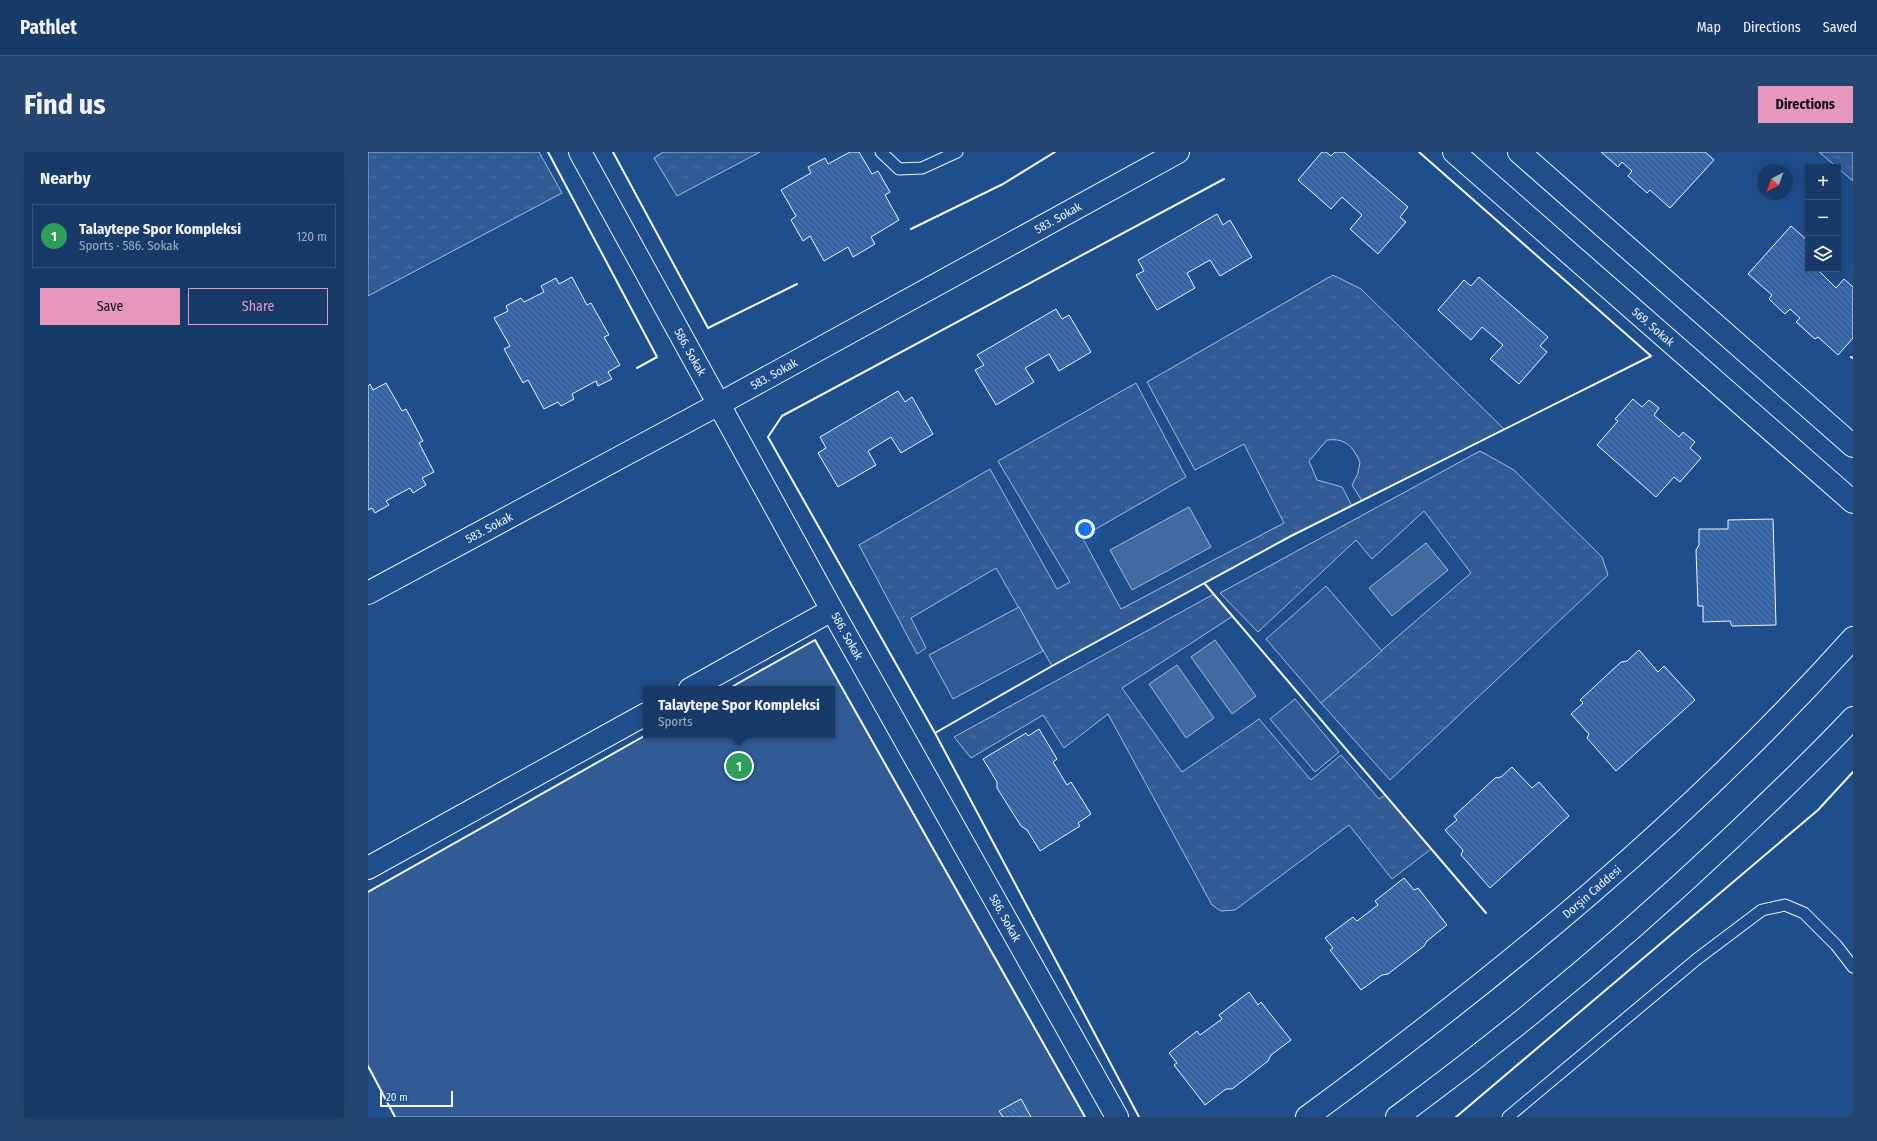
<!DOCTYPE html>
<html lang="en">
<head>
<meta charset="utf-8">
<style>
  :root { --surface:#173a69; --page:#244571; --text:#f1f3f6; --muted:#9eadc0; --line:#36547d; --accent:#e797bd }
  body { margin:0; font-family:"Fira Sans Condensed",sans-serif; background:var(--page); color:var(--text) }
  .controls { position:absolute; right:12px; top:12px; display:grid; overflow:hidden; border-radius:0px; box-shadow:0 4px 16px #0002 }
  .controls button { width:36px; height:36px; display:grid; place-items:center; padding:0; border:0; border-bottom:1px solid var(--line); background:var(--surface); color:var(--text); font:20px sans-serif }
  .compass { position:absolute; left:1389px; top:12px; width:36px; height:36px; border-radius:50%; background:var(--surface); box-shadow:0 4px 16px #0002; rotate:221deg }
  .scale { position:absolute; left:12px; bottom:10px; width:73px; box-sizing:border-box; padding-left:4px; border:2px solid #f2f6ff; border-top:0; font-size:11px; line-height:14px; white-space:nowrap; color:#f2f6ff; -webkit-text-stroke:3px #1f4e8c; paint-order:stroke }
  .you { position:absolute; left:717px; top:377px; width:14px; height:14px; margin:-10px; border:3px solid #fff; border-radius:50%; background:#1a73e8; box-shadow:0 0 0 6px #1a73e833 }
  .badge { display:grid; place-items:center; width:26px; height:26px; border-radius:50%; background:var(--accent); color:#fff; font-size:13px; font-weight:700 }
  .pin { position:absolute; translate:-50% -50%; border:2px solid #fff; box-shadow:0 1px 4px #0006 }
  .popup { position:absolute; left:275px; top:534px; width:192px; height:52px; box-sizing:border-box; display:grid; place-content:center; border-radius:0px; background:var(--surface); filter:drop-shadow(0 1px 3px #0005); font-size:13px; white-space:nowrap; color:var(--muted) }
  .popup b { font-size:15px; color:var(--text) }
  .popup::after { content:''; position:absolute; left:50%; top:100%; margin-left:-8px; border:8px solid transparent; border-top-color:var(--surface) }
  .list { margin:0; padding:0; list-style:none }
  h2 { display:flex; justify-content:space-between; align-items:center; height:52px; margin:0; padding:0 16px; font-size:17px }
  h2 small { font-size:13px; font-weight:400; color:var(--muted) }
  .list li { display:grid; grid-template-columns:26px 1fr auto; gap:12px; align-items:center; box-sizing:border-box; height:64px; margin:0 8px 8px; padding:0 8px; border:1px solid var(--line); border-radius:0px }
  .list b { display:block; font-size:15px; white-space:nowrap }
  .list p { margin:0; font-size:13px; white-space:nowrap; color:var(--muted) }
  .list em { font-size:13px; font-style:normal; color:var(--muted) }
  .actions { display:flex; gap:8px; padding:12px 16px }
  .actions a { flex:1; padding:9px 0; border:1px solid var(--accent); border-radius:0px; text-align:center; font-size:14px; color:var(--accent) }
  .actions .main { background:var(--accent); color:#111 }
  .icon { flex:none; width:22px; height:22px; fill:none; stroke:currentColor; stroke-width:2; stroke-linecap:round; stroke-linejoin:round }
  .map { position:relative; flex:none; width:1485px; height:965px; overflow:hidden; border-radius:0px }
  header { display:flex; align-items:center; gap:24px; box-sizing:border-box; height:56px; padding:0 20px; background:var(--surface); border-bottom:1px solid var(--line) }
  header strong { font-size:19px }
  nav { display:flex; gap:22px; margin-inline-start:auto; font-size:14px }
  .intro { display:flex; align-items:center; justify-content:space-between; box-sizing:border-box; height:96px; padding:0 24px }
  h1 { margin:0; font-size:28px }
  .button { padding:10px 18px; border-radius:0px; background:var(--accent); color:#111; font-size:14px; font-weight:700 }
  main { display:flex; gap:24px; padding:0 24px }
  aside { flex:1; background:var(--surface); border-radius:0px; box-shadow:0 4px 16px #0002 }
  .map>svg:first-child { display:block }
  .grass { fill:url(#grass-tufts); stroke:#a8bbd7 }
  .built { fill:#305b95; stroke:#a8bbd7 }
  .water { fill:#446ba0; stroke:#a8bbd7 }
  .building { fill:url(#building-back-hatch); stroke:#f2f6ff }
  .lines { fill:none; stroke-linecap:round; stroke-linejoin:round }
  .lane-casing { stroke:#f2f6ff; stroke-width:13 }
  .street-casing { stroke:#f2f6ff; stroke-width:24 }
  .secondary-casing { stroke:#f2f6ff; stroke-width:24 }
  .lane { stroke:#1f4e8c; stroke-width:11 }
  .street { stroke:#1f4e8c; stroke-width:22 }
  .secondary { stroke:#1f4e8c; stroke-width:22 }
  .wall { stroke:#f2f6ff; stroke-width:2 }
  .labels { text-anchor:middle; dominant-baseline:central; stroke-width:3; stroke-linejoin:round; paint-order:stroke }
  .street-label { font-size:12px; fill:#f2f6ff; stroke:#1f4e8c }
</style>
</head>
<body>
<header>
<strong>Pathlet</strong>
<nav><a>Map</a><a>Directions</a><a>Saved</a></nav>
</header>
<div class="intro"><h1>Find us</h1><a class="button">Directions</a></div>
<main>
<aside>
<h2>Nearby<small></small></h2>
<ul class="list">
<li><span class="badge" style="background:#2e9e5b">1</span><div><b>Talaytepe Spor Kompleksi</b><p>Sports · 586. Sokak</p></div><em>120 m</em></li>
</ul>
<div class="actions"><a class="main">Save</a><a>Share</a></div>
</aside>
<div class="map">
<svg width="1485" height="965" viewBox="0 0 1485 965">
  <defs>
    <pattern id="grass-tufts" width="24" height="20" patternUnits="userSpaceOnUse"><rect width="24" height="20" fill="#305b95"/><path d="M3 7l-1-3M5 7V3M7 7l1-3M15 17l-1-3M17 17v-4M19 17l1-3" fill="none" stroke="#4e73a5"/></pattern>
    <pattern id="building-back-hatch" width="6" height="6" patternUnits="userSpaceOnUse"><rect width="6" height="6" fill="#3563a3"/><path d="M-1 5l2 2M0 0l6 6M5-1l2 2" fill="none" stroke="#537ab1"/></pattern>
  </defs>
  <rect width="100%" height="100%" fill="#1f4e8c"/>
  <path class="grass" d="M 0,0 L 171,0 L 194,41 L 0,144 Z
    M 295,0 L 392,0 L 309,44 L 286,6 Z
    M 1451,0 L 1485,0 L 1485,29 Z
    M 965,123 L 993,137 L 1136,277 L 994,349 L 984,333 L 990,321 L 992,310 C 984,294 978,286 959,288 L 941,309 L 949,328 L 974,335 L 984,354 L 923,384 L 684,514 L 628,416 L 543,466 L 558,496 L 549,502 L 491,393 L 622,317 L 689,437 L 702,430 L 630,309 L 768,231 L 818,325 L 714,385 L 753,457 L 916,371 L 876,292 L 827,318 L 779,230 Z
    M 1112,299 L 1146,318 L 1234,405 L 1240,423 L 1022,628 L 953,551 L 1103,421 L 1056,359 L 1004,407 L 988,388 L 890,480 L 852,441 Z
    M 846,442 L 865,464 L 754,536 L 814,620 L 891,567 L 943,628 L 973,603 L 1011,647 L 1017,643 L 1063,697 L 1024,727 L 981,673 L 867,758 L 853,759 L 844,753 L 740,562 L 696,596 L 675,563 L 603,606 L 586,585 Z"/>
  <path class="built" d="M 958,434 L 1014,499 L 953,551 L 898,487 Z
    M 651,455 L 675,499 L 585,547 L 561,503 Z
    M 447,488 L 717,965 L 27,965 L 0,914 L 0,740 L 278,583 L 464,583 L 464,537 L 360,537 Z
    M 927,547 L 971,600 L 947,620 L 902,567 Z"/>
  <path class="water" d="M 821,355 L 843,395 L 764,438 L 742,398 Z
    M 1058,391 L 1080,418 L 1024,464 L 1001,436 Z
    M 847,488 L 888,544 L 864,562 L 823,505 Z
    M 809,513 L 846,566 L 818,586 L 781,532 Z"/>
  <path class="building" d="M 482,0 L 491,0 L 504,22 L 510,19 L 522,40 L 517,43 L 531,68 L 503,85 L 507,92 L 485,105 L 480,95 L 456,109 L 442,84 L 435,89 L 423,68 L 428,64 L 413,38 L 443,21 L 440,15 L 457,6 L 460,12 Z
    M 954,0 L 958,0 L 963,4 L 967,0 L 976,0 L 1040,55 L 1032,65 L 1038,70 L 1010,102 L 982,77 L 994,63 L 974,45 L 963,57 L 930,28 Z
    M 1233,0 L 1337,0 L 1346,8 L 1302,56 L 1282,38 L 1279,41 L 1260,24 L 1264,19 L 1254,10 L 1250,15 Z
    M 849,62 L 855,73 L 862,68 L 884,105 L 852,124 L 842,108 L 819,121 L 827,136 L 789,158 L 768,123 L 776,119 L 770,108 Z
    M 1423,74 L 1440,89 L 1440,117 L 1449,117 L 1468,136 L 1476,127 L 1485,135 L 1485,186 L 1470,203 L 1450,185 L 1447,187 L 1428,170 L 1432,166 L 1422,157 L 1417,162 L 1401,147 L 1404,143 L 1380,122 Z
    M 204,125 L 219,153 L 223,151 L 241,183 L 236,185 L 252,213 L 240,220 L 244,227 L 230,234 L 228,229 L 204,242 L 206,247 L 193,254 L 190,250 L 176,257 L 160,228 L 155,231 L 136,197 L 142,194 L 126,166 L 140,159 L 138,154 L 153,146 L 156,150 L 176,140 L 173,134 L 188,126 L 191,132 Z
    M 1111,125 L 1180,185 L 1172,194 L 1179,200 L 1151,232 L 1122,207 L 1135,193 L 1114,175 L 1103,188 L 1070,158 L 1096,128 L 1103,134 Z
    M 688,157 L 694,167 L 701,163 L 723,200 L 691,219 L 681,202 L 657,216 L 666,230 L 628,253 L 607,218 L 616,213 L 609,203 Z
    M 18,231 L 34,259 L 38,257 L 55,289 L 51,291 L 66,320 L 54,326 L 58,333 L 45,341 L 42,336 L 18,349 L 21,353 L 7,361 L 4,356 L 0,358 L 0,234 L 2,232 L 5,238 Z
    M 530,239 L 537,250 L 544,245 L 565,282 L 533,301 L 523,285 L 500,299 L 508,313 L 470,335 L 450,301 L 458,296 L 452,285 Z
    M 1265,247 L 1274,255 L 1281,248 L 1291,256 L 1286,263 L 1311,285 L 1315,280 L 1327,290 L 1322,296 L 1333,306 L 1312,330 L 1306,325 L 1288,345 L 1229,293 L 1250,269 L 1247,267 Z
    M 1405,367 L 1408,473 L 1364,474 L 1362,469 L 1335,470 L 1335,454 L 1330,454 L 1328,398 L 1331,393 L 1331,377 L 1360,377 L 1360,368 Z
    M 1271,498 L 1290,520 L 1296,514 L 1327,548 L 1248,619 L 1219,586 L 1221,582 L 1203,562 L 1215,551 L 1212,548 L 1253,510 L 1259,509 Z
    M 671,577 L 689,607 L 685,610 L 699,633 L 703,630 L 723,662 L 710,671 L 712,674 L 672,699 L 659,678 L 653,674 L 629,636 L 629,630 L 615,607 L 658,581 L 660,584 Z
    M 1144,615 L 1164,636 L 1171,630 L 1201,664 L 1122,736 L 1093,703 L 1095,698 L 1077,678 L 1089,668 L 1086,664 L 1127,626 L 1133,625 Z
    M 1036,726 L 1046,738 L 1050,736 L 1079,773 L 1059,789 L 1056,794 L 1020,822 L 1014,823 L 993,838 L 962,798 L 965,796 L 957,786 L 985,765 L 989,769 L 1010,753 L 1007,749 Z
    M 881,840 L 890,853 L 893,850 L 923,888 L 903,903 L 900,909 L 864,937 L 858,937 L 837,953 L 806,913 L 809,911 L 801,901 L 829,879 L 832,883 L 854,867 L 851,863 Z
    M 653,947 L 663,965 L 635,965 L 631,959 Z"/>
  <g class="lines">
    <g class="lane-casing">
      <path id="lane" d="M 513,0 L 531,17 L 554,16 L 589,0
        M 1140,965 L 1329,807 L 1394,758 L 1417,753 L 1436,761 L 1468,793 L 1485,815"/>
    </g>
    <g class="street-casing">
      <path id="street" d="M 212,0 L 464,458 L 749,965
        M 0,441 L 351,252 L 810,0
        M 322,537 L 464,458
        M 0,716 L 278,562"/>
    </g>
    <g class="secondary-casing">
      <path id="secondary" d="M 1086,0 L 1485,350
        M 1151,0 L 1485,294
        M 939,965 C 1134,822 1323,667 1485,486
        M 1029,965 C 1145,880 1256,787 1361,688 C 1403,648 1445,609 1485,566"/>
    </g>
    <use href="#lane" class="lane"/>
    <use href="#street" class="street"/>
    <use href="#secondary" class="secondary"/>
    <path class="wall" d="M 180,0 L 289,205 L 269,216
      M 245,0 L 340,176 L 429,132
      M 543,77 L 635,32 L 687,0
      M 1483,205 L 1485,206
      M 837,432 L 1118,761
      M 360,537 L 447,488 L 717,965
      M 567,581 L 684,514 L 923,384 L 1283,204 L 1051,0
      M 0,740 L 278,583
      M 0,914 L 27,965
      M 771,965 L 567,581 L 400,285 L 414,264 L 856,27
      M 1088,965 L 1450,658 L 1485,620"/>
  </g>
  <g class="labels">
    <g class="street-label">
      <text transform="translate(690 66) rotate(-29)">583. Sokak</text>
      <text transform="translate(1285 175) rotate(41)">569. Sokak</text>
      <text transform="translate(322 200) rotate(61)">586. Sokak</text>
      <text transform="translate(406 222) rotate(-29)">583. Sokak</text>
      <text transform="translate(121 376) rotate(-28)">583. Sokak</text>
      <text transform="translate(479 484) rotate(61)">586. Sokak</text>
      <text transform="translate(1224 740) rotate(-41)">Dorşin Caddesi</text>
      <text transform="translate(637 766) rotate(61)">586. Sokak</text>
    </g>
  </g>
</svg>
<div class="controls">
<button>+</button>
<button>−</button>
<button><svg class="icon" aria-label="layers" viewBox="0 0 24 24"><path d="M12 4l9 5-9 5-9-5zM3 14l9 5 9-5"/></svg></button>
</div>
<svg class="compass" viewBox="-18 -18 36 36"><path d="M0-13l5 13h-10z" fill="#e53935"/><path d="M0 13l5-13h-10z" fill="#9eadc0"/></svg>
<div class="scale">20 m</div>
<div class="you"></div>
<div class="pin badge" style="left:371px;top:614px;background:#2e9e5b">1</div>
<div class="popup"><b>Talaytepe Spor Kompleksi</b>Sports</div>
</div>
</main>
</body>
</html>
